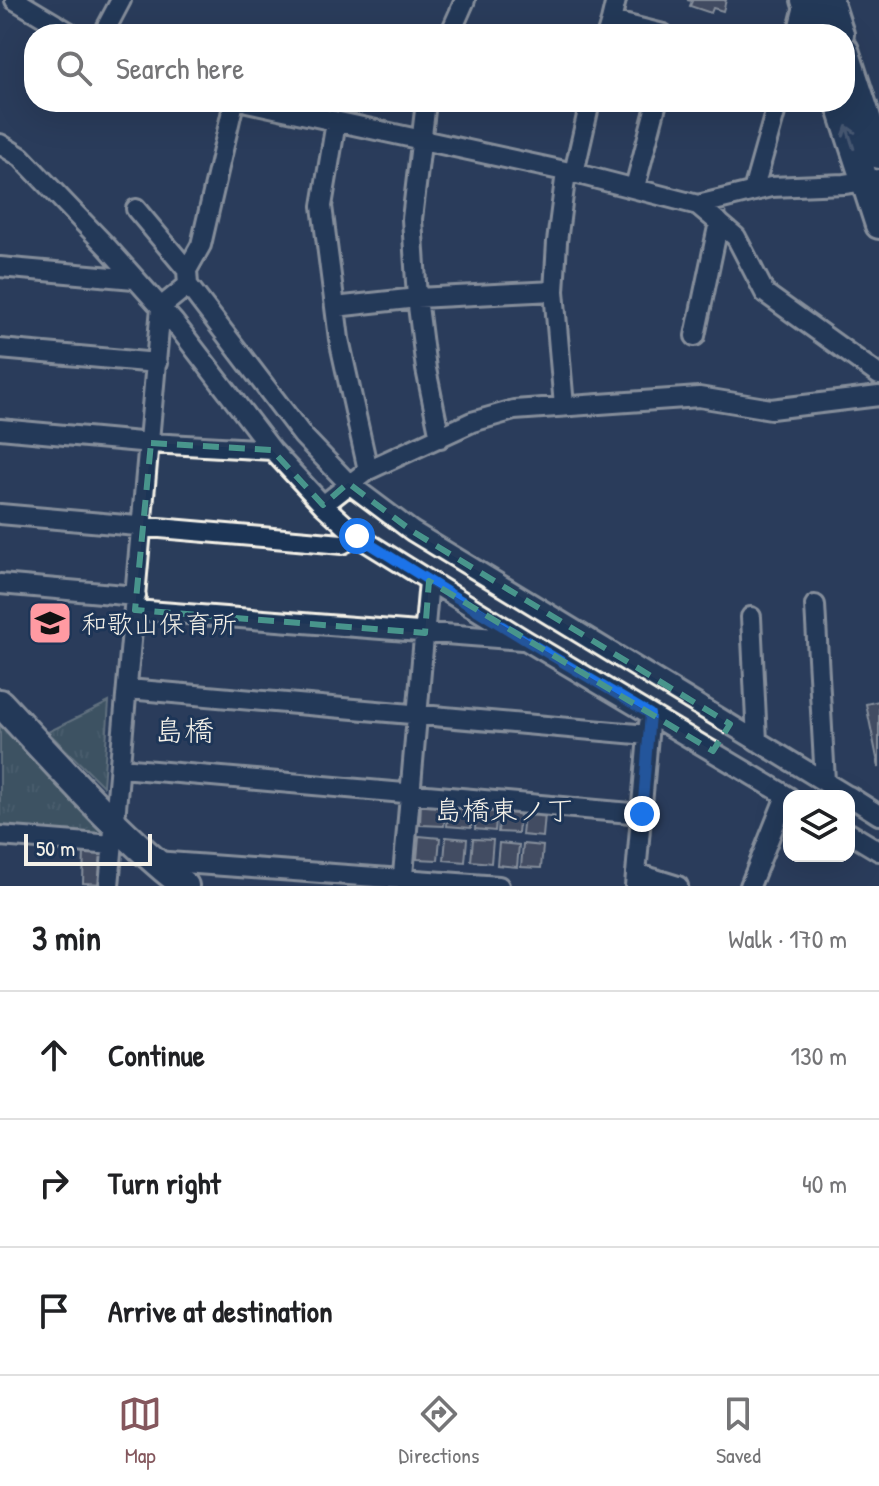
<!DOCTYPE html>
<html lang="en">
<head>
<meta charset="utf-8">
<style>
  :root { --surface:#fff; --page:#f6f6f6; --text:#202124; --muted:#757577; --line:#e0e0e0; --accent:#84575d }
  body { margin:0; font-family:"Patrick Hand","Klee One",sans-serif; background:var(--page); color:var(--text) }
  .controls { position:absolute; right:24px; bottom:24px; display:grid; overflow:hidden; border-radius:16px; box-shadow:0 8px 32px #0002 }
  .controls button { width:72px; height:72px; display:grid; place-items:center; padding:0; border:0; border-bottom:2px solid var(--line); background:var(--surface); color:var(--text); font:40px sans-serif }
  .scale { position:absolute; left:24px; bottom:20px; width:128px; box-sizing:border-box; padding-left:8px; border:4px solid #f4f1e8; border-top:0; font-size:22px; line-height:28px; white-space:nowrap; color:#f4f1e8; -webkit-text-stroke:6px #1d3557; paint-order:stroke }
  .stop { position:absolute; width:24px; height:24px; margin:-18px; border:6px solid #1a73e8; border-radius:50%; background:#fff }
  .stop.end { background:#1a73e8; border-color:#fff; box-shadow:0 2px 8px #0008 }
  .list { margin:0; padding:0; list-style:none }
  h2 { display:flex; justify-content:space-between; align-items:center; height:104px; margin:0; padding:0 32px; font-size:34px }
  h2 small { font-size:26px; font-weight:400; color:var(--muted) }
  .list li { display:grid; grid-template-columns:52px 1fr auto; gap:24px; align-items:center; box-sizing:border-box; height:128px; padding:0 32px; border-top:2px solid var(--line) }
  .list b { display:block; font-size:30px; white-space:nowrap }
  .list em { font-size:26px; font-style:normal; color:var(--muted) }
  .icon { flex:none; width:44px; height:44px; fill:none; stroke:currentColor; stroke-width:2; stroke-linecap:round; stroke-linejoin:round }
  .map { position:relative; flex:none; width:879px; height:886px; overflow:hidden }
  .search { position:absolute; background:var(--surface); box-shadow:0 8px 32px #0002; left:24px; right:24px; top:24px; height:88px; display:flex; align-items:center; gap:20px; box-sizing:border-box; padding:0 28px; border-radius:32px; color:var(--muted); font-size:30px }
  .sheet { height:488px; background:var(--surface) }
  nav { display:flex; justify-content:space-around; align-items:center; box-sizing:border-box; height:112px; border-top:2px solid var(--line); background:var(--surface); font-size:22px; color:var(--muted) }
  nav a { display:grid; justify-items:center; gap:4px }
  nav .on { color:var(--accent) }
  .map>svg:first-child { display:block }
  .grass { fill:url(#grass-tufts); stroke:#a4b0aa; stroke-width:2 }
  .building { fill:#605f6a; stroke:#f4f1e8; stroke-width:2 }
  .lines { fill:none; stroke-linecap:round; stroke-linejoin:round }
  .street-casing { stroke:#f4f1e8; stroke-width:24 }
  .secondary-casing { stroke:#f4f1e8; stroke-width:32 }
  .street { stroke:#1d3557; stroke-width:18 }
  .secondary { stroke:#1d3557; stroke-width:26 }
  .oneway { stroke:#68778a }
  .route { stroke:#1a73e8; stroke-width:10 }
  .marked { fill:none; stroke:#48958c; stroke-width:6; stroke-dasharray:16 10; stroke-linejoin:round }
  .labels { text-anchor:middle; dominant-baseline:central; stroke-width:6; stroke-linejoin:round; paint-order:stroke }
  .poi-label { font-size:26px; fill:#f4f1e8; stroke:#1d3557; text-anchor:start }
  .neighbourhood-label { font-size:28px; fill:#f4f1e8; stroke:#1d3557 }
  .quarter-label { font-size:30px; fill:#f4f1e8; stroke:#1d3557 }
</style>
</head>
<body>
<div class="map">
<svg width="879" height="886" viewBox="0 0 879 886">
  <defs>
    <pattern id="grass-tufts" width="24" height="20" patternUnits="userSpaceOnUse" patternTransform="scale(2)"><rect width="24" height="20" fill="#556e6c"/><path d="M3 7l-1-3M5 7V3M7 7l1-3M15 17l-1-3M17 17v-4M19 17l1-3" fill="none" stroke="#6e8381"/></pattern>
  </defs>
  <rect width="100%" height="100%" fill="#2a3d5b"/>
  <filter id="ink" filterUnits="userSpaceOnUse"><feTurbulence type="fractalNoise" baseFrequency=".0125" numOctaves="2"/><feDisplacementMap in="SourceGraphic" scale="16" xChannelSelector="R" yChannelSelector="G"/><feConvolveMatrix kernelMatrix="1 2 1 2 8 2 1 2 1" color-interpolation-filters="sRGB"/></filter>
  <g filter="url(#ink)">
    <path class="grass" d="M 109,702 L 103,786 L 48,732 Z
      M 0,703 L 115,824 L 113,845 L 0,836 Z"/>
    <path class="building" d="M 687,0 L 726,0 L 723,11 L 713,8 L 711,13 L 690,6 L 692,1 Z
      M 879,701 L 879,768 L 866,704 Z
      M 421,802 L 446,804 L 444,826 L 420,825 Z
      M 449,804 L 473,806 L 471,828 L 447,826 Z
      M 477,807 L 497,808 L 495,831 L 475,829 Z
      M 500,809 L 520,811 L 518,833 L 498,832 Z
      M 524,813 L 545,814 L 543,837 L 522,835 Z
      M 419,836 L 440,838 L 438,860 L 417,859 Z
      M 446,837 L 467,839 L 465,862 L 444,860 Z
      M 473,839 L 493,840 L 491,863 L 471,861 Z
      M 499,843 L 519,845 L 517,867 L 497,865 Z
      M 523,844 L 543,846 L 541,868 L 521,867 Z
      M 84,849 L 104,850 L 103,884 L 83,883 Z"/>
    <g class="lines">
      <g class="street-casing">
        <path id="street" d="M 15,0 L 72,34
          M 611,21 L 616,0
          M 103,34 L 121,0
          M 450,34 L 465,0
          M 607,34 L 611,21 L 663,34
          M 797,34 L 805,2
          M 247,102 L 574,173 L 698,205 L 736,237 L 765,293 L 879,375
          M 426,102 L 412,219 L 417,298 L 426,369 L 440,438
          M 336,122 L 322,206 L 335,307 L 417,298 L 554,291
          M 0,144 L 21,157 L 108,248 L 174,322 L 272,450 L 323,505 L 357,536 L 525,640 L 789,797
          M 574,173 L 590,102
          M 635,187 L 657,102
          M 753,191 L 778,102
          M 698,205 L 771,187 L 844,184 L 879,179
          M 0,267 L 134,279
          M 187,270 L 201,245 L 234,102
          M 188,285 L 303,436 L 348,483 L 412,531 L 848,796
          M 335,307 L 339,339 L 368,470
          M 695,336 L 719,222
          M 0,349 L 157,363
          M 564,406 L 554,291 L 557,242 L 566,172
          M 0,429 L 151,443 L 272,450
          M 323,505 L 368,470 L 472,422 L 514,410 L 699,397 L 771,409 L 879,396
          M 0,514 L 342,544 L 357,536
          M 0,584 L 136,596
          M 815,605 L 825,781
          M 135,610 L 522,640
          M 751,617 L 757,741
          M 128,689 L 648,735
          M 121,768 L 642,814
          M 849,796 L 879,815
          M 849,833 L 879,851
          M 0,836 L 113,845
          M 155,861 L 499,886
          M 636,873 L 678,886
          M 109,886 L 161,307 L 188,285 L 187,270 L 136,209
          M 402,886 L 429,581
          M 635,886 L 649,724
          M 750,886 L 786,796"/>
      </g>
      <g class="secondary-casing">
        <path id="secondary" d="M 805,0 L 816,34
          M 829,0 L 840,34
          M 845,50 L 879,155
          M 839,102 L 879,225
          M 0,703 C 59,766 117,833 185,886"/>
      </g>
      <use href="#street" class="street"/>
      <use href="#secondary" class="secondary"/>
    </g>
    <defs><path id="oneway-shaft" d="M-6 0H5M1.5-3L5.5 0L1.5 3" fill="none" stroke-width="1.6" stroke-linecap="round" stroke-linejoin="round" transform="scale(2)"/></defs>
    <use class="oneway" href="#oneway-shaft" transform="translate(850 137) rotate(-108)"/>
  </g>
  <g class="lines" filter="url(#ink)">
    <path class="route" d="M 357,536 L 525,640 L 650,714 L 642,814"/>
  </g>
  <path d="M0 0H879V886H0ZM 151,443 L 272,450 L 323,505 L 348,483 L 412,531 L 730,724 L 713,751 L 429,581 L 425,633 L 135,610 Z" fill="#2a3d5b" fill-opacity=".55" fill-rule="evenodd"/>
  <path class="marked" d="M 151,443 L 272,450 L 323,505 L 348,483 L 412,531 L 730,724 L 713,751 L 429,581 L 425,633 L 135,610 Z"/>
  <defs>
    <g id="school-square" transform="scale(2.3)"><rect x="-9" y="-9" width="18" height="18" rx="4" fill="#ff9aa2" stroke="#1d3557"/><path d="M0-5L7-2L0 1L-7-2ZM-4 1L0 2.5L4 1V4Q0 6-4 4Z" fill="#111"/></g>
  </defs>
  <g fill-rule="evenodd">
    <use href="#school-square" x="50" y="623"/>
  </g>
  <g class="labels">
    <g class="poi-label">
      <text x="81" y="623">和歌山保育所</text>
    </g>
    <g class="neighbourhood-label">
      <text x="504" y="810">島橋東ノ丁</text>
    </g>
    <g class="quarter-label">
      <text x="184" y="730">島橋</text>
    </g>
  </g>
</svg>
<div class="controls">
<button><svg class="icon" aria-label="layers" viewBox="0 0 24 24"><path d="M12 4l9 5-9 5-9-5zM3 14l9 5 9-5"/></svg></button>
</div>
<div class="scale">50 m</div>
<div class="stop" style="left:357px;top:536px"></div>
<div class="stop end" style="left:642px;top:814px"></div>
<div class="search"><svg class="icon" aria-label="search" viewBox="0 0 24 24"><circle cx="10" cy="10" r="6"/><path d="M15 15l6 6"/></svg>Search here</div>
</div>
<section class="sheet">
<h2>3 min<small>Walk · 170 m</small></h2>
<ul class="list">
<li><svg class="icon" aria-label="ahead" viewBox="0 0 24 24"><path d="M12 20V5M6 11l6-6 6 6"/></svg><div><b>Continue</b></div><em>130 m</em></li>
<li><svg class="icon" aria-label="right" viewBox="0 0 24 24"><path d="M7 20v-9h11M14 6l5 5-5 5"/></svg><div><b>Turn right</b></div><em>40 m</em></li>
<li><svg class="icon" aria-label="arrive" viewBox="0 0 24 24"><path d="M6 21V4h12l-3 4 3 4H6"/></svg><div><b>Arrive at destination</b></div></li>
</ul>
</section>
<nav>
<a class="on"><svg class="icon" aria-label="map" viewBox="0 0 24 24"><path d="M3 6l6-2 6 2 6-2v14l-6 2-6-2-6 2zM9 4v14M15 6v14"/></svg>Map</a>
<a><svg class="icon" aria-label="directions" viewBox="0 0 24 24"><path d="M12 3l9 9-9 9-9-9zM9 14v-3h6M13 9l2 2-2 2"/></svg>Directions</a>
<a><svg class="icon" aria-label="saved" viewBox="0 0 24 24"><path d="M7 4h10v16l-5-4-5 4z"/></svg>Saved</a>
</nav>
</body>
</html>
